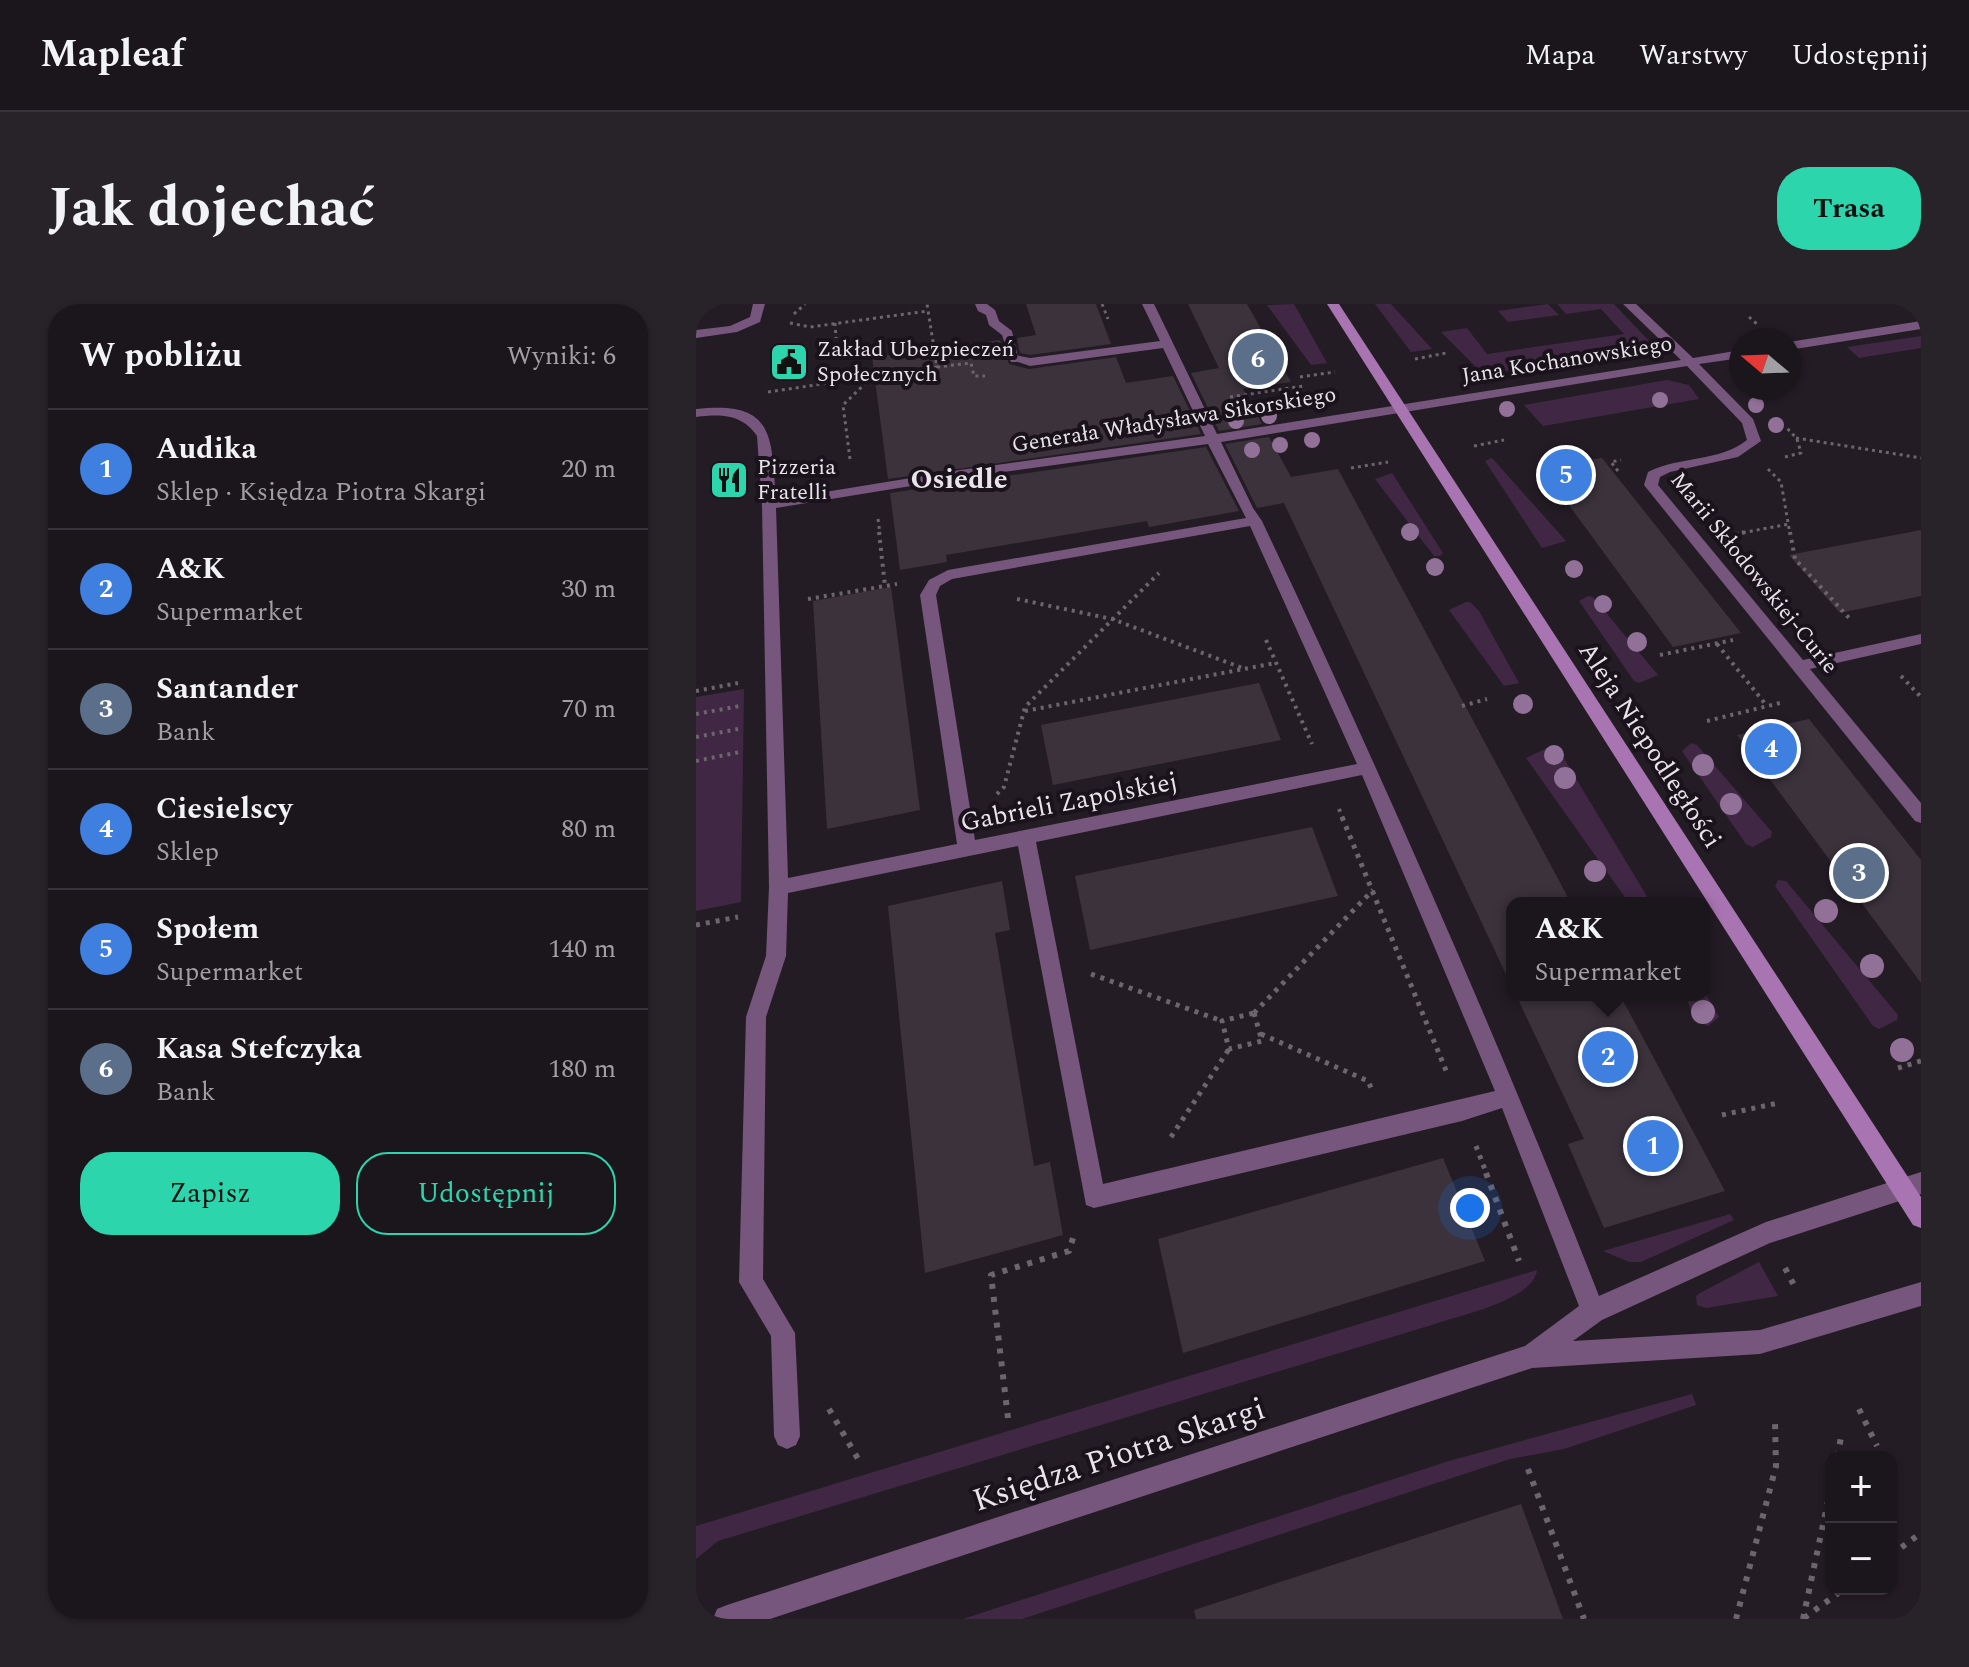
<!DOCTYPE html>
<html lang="pl">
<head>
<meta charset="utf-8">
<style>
  :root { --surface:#1b151c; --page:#282229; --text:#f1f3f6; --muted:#a09fa3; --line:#39343b; --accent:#2cd5ab }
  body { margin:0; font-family:Spectral,serif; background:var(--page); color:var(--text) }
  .controls { position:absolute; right:24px; bottom:24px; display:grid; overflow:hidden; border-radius:16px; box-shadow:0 2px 6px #0004 }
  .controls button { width:72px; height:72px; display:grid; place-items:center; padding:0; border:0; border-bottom:2px solid var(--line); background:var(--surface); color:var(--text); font:40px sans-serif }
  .compass { position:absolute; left:1033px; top:24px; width:72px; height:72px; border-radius:50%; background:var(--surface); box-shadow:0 2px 6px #0004; rotate:289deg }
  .you { position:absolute; left:774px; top:904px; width:28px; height:28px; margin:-20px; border:6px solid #fff; border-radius:50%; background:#1a73e8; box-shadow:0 0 0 12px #1a73e833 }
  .badge { display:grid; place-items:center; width:52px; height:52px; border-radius:50%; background:var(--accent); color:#fff; font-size:26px; font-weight:700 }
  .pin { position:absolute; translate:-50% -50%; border:4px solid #fff; box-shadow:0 2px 8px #0006 }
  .popup { position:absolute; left:810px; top:593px; width:204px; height:104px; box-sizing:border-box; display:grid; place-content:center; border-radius:16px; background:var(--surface); filter:drop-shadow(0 2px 6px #0005); font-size:26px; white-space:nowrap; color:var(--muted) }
  .popup b { font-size:30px; color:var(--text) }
  .popup::after { content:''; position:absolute; left:50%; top:100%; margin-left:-16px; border:16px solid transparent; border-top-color:var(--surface) }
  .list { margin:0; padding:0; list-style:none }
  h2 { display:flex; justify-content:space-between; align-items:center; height:104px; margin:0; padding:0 32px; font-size:34px }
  h2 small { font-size:26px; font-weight:400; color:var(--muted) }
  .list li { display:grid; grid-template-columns:52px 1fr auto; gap:24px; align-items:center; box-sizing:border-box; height:120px; padding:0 32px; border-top:2px solid var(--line) }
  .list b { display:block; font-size:30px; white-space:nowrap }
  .list p { margin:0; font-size:26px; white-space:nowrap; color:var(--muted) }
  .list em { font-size:26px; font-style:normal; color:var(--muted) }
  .actions { display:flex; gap:16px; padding:24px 32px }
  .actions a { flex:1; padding:18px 0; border:2px solid var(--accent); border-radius:32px; text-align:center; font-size:28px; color:var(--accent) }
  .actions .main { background:var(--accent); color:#111 }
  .map { position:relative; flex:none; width:1225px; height:1315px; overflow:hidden; border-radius:32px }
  header { display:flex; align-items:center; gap:48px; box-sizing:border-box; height:112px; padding:0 40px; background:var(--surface); border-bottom:2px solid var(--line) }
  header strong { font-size:38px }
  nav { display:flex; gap:44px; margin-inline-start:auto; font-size:28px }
  .intro { display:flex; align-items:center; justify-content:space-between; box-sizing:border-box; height:192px; padding:0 48px }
  h1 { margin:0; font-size:56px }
  .button { padding:20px 36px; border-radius:32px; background:var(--accent); color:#111; font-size:28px; font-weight:700 }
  main { display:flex; gap:48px; padding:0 48px }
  aside { flex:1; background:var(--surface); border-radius:32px; box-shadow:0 2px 6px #0004 }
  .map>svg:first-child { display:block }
  .green { fill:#402744 }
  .building { fill:#3b323c }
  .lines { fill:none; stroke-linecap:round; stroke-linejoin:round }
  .path-far3 { stroke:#6c656d; stroke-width:3; stroke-dasharray:3 4; stroke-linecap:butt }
  .path-far2 { stroke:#6c656d; stroke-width:4; stroke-dasharray:3 5; stroke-linecap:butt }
  .path-far1 { stroke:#6c656d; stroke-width:5; stroke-dasharray:4 6; stroke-linecap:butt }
  .path { stroke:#6c656d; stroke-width:6; stroke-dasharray:5 8; stroke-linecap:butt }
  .lane { fill:#76567c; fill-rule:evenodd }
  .street { fill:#76567c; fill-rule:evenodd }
  .secondary { fill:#a874b2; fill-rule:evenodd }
  .tree { fill:#927198 }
  .labels { text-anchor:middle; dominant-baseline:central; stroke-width:8; stroke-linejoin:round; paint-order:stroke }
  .far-poi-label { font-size:22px; fill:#e9e4ea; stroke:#1a131c; text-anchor:start }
  .far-street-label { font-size:22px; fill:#e9e4ea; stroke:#1a131c }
  .street-label { font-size:26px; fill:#e9e4ea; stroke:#1a131c }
  .far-district-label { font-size:28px; font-weight:bold; fill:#e9e4ea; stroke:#1a131c }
  .near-street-label { font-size:32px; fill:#e9e4ea; stroke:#1a131c }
</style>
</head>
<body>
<header>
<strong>Mapleaf</strong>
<nav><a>Mapa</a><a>Warstwy</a><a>Udostępnij</a></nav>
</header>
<div class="intro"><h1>Jak dojechać</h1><a class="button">Trasa</a></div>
<main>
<aside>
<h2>W pobliżu<small>Wyniki: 6</small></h2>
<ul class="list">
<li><span class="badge" style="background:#3f7fe0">1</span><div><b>Audika</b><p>Sklep · Księdza Piotra Skargi</p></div><em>20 m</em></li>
<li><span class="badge" style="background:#3f7fe0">2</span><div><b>A&amp;K</b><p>Supermarket</p></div><em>30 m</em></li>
<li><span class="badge" style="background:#5c6f8a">3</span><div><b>Santander</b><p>Bank</p></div><em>70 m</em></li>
<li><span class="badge" style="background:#3f7fe0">4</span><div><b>Ciesielscy</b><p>Sklep</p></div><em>80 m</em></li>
<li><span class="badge" style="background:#3f7fe0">5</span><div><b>Społem</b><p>Supermarket</p></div><em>140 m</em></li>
<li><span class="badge" style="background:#5c6f8a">6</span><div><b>Kasa Stefczyka</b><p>Bank</p></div><em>180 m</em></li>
</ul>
<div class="actions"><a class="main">Zapisz</a><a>Udostępnij</a></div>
</aside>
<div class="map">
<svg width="1225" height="1315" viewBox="0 0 1225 1315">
  <rect width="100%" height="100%" fill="#241c25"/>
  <path class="green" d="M 598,0 L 631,59 L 615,61 L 571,1 Z
    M 679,0 L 695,0 L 736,45 L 715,48 Z
    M 852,0 L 863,11 L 812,18 L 802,7 Z
    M 861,0 L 918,0 L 956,40 L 957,46 L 915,55 L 790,69 L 781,64 L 745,28 L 771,24 L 791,50 L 928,30 L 905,5 L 870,10 Z
    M 1225,32 L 1225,44 L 1163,54 L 1151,43 Z
    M 971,76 L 993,81 L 1003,95 L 847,122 L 828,101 Z
    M 796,154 L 870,237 L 846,244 L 789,157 Z
    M 696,169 L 747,249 L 744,252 L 738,252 L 679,175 Z
    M 892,292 L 897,293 L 962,371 L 943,379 L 938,377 L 883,297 Z
    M 770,298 L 774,298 L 783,307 L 823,379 L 808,382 L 753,306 Z
    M 48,385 L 45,598 L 0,607 L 0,393 Z
    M 995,439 L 1001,441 L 1076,528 L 1075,533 L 1057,543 L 1050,540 L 986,447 Z
    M 857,441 L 861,443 L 955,599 L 933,599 L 830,454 Z
    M 1082,576 L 1090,577 L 1202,711 L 1201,716 L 1183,725 L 1177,722 L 1079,582 Z
    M 1008,687 L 1023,713 L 1012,722 L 999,716 L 989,691 L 1008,691 Z
    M 1034,910 L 1038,916 L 945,958 L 933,958 L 907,947 Z
    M 1063,958 L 1082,992 L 1010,1004 L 1001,1001 L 1000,992 L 1004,989 Z
    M 841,966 C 838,996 765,1011 739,1020 L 22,1237 L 0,1255 L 0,1222 Z
    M 996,1090 L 1000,1101 L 868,1145 L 814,1155 L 326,1315 L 267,1315 L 753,1157 Z"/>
  <path class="building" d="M 330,0 L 400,0 L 415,40 L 334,51 L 324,49 L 321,34 L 340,31 Z
    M 492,0 L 551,0 L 595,78 L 547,85 L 566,120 L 523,127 L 495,69 L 523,64 Z
    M 304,36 L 313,60 L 333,65 L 420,53 L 430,79 L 477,72 L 505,130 L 192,175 L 176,53 Z
    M 573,133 L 595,173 L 642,165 L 875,599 L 816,599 L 816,683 L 588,199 L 561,204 L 529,140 Z
    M 510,143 L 543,207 L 453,223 L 451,217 L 250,251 L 251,258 L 204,266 L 194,189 Z
    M 906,154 L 1045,329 L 977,343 L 845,163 Z
    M 1225,226 L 1225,292 L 1144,309 L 1093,251 Z
    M 195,283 L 224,506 L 131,525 L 117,297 Z
    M 563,379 L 585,436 L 357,481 L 345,421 Z
    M 1113,415 L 1225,556 L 1225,679 L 1041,431 Z
    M 616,523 L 642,592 L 394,646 L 379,572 Z
    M 306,577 L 314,626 L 299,629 L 338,862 L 354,858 L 367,931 L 229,969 L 192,602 Z
    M 820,691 L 924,691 L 1029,887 L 908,924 L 872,840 L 888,835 Z
    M 747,854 L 789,957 L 487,1049 L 462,935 Z
    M 825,1200 L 867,1315 L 500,1315 L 498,1306 Z"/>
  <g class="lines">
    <path class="path-far3" d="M 406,0 L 412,15
      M 98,10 L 109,0
      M 1053,13 L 1062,21
      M 94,19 L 114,23 L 232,7
      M 139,19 L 140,34
      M 719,55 L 750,49
      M 241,63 L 275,59 L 278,72 L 289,72
      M 604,73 L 639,68
      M 72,88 L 241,63 L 231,0
      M 534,93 L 608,82
      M 1100,134 L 1225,154
      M 778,142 L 808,136
      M 1089,153 L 1105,149 L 1101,135 L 1091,124
      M 154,155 L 147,101 L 176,73
      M 655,164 L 692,158
      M 1072,165 L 1085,178 L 1094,230
      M 922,167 L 915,158 L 925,156
      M 182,215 L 184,230
      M 1040,230 L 1093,220"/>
    <path class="path-far2" d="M 183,228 L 189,282
      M 1094,228 L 1099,255 L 1154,315
      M 1038,230 L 1051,228
      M 112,295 L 201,280
      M 321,295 L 416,315 L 549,365
      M 570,336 L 616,440
      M 1021,340 L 1071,402
      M 964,351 L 1037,336
      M 1205,372 L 1225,393
      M 0,387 L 42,379
      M 766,402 L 791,395
      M 329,407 L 579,359
      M 0,410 L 44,402
      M 1011,417 L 1088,398
      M 0,433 L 42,425
      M 0,457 L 44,448
      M 301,490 L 308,483 L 329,403 L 463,269
      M 643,505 L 647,515"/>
    <path class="path-far1" d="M 646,513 L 751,769
      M 0,621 L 42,613
      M 395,670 L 526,717
      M 558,709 L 677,586
      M 558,709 L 566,737 L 533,745 L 526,717 Z
      M 565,730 L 672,777 L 676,786
      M 1202,764 L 1225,757
      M 1026,811 L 1082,799
      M 475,833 L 533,745
      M 780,842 L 791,871"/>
    <path class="path" d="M 790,869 L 823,957
      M 1089,964 L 1101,987
      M 133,1105 L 165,1160
      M 1163,1105 L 1181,1142
      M 312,1114 L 295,971 L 373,947 L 378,931 L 382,929
      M 1141,1153 L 1146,1129
      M 832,1165 L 888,1315
      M 1195,1251 L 1225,1229
      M 1108,1314 L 1148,1285
      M 1040,1315 L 1080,1162 L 1079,1118
      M 1107,1315 L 1135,1183"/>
    <path class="lane" d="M 279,0 L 291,0 L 299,6 L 303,17 L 316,27 L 323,58 L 315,58 L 306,31 L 293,21 L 290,11 L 282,7 Z"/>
    <path class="street" d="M 57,0 L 69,0 L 64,18 L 41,28 L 0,34 L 0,26 L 34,22 L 54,13 Z
      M 446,0 L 458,0 L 521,130 L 985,56 L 927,0 L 940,0 L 997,54 L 1045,46 L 1045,54 L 1003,60 L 1057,115 L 1065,137 L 1042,153 L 974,168 L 964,173 L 962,181 L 1107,356 L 1225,330 L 1225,340 L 1114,365 L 1225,499 L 1225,519 L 1219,517 L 948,181 L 952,168 C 983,152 1024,158 1051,136 L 1046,119 L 991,62 L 525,138 L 557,204 L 566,217 C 686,472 800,729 903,992 L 1070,918 L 1225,868 L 1225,890 L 1074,939 L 906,1016 L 877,1037 L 1064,1026 L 1225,978 L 1225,1002 L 1064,1050 L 836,1064 L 74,1315 L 17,1315 L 21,1305 L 31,1301 L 829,1042 L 883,1002 L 806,804 L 766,817 L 398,904 L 390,901 L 322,542 L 92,589 L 90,652 L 70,713 L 67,975 L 99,1029 L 104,1132 L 100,1141 L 91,1145 L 82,1141 L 78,1132 L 75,1032 L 43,978 L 50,713 L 70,652 L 73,583 L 66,201 L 61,132 C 46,110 25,110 0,113 L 0,105 C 80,96 75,133 80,196 L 264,166 L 509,132 L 467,44 L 334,62 L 313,55 L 319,51 L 334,54 L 464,37 ZM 512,140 L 550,214 L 252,266 L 233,276 L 224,291 L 261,540 L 92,574 L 80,204 L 264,174 ZM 554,222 L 661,460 L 279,536 L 240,291 L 244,282 L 256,275 ZM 666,471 L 799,787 L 407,880 L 340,538 Z
      M 1225,17 L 1225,25 L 1093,46 L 1093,38 Z"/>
    <path class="secondary" d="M 631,0 L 643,0 L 1225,893 L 1225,924 L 1217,921 Z"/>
  </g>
  <g class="tree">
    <circle cx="964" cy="96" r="8"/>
    <circle cx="1060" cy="101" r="8"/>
    <circle cx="811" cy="105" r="8"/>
    <circle cx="573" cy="112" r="8"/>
    <circle cx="540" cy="117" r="8"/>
    <circle cx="1080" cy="121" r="8"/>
    <circle cx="616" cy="136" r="8"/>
    <circle cx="584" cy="141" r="8"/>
    <circle cx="556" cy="146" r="8"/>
    <circle cx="714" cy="228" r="9"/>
    <circle cx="739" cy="263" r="9"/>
    <circle cx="878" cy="265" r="9"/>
    <circle cx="907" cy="300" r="9"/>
    <circle cx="941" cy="338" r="10"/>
    <circle cx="827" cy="400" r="10"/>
    <circle cx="858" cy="451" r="10"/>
    <circle cx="1007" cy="461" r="11"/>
    <circle cx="869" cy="474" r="11"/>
    <circle cx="1035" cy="500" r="11"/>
    <circle cx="899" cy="567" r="11"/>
    <circle cx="1130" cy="607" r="12"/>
    <circle cx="1176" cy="662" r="12"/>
    <circle cx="1007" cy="708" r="12"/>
    <circle cx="1206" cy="746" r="12"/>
  </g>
  <defs>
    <g id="civic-square" transform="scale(2)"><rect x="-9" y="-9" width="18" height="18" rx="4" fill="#2cd5ab" stroke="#1a131c"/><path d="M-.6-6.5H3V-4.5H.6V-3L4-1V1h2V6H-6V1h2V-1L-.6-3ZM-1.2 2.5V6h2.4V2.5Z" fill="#111"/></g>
    <g id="restaurant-square" transform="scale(2)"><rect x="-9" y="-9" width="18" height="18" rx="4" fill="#2cd5ab" stroke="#1a131c"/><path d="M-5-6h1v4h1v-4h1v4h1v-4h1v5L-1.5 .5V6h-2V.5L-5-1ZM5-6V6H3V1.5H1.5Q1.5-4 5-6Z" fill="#111"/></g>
  </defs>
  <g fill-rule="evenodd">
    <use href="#civic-square" x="93" y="58"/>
    <use href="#restaurant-square" x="33" y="176"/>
  </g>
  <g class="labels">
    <g class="far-poi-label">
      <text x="121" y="45">Zakład Ubezpieczeń<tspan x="121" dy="25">Społecznych</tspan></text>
      <text x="61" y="163">Pizzeria<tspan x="61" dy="25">Fratelli</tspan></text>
    </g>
    <g class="far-street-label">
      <text transform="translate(871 56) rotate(-9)">Jana Kochanowskiego</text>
      <text transform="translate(478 116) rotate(-9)">Generała Władysława Sikorskiego</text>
      <text transform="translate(1058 269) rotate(51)">Marii Skłodowskiej-Curie</text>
    </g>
    <g class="street-label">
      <text transform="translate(954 441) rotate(57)">Aleja Niepodległości</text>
      <text transform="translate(373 498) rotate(-11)">Gabrieli Zapolskiej</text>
    </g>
    <g class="far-district-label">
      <text x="263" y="175">Osiedle</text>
    </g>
    <g class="near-street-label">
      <text transform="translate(423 1151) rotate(-18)">Księdza Piotra Skargi</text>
    </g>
  </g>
</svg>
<div class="controls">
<button>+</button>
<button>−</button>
</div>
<svg class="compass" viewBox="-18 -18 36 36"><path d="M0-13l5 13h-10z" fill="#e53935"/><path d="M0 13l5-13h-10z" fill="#a09fa3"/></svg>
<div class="you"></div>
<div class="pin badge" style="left:957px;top:842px;background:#3f7fe0">1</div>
<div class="pin badge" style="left:912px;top:753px;background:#3f7fe0">2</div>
<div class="popup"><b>A&amp;K</b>Supermarket</div>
<div class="pin badge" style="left:1163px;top:569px;background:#5c6f8a">3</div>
<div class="pin badge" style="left:1075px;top:445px;background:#3f7fe0">4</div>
<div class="pin badge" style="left:870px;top:171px;background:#3f7fe0">5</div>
<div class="pin badge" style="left:562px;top:55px;background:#5c6f8a">6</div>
</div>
</main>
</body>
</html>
